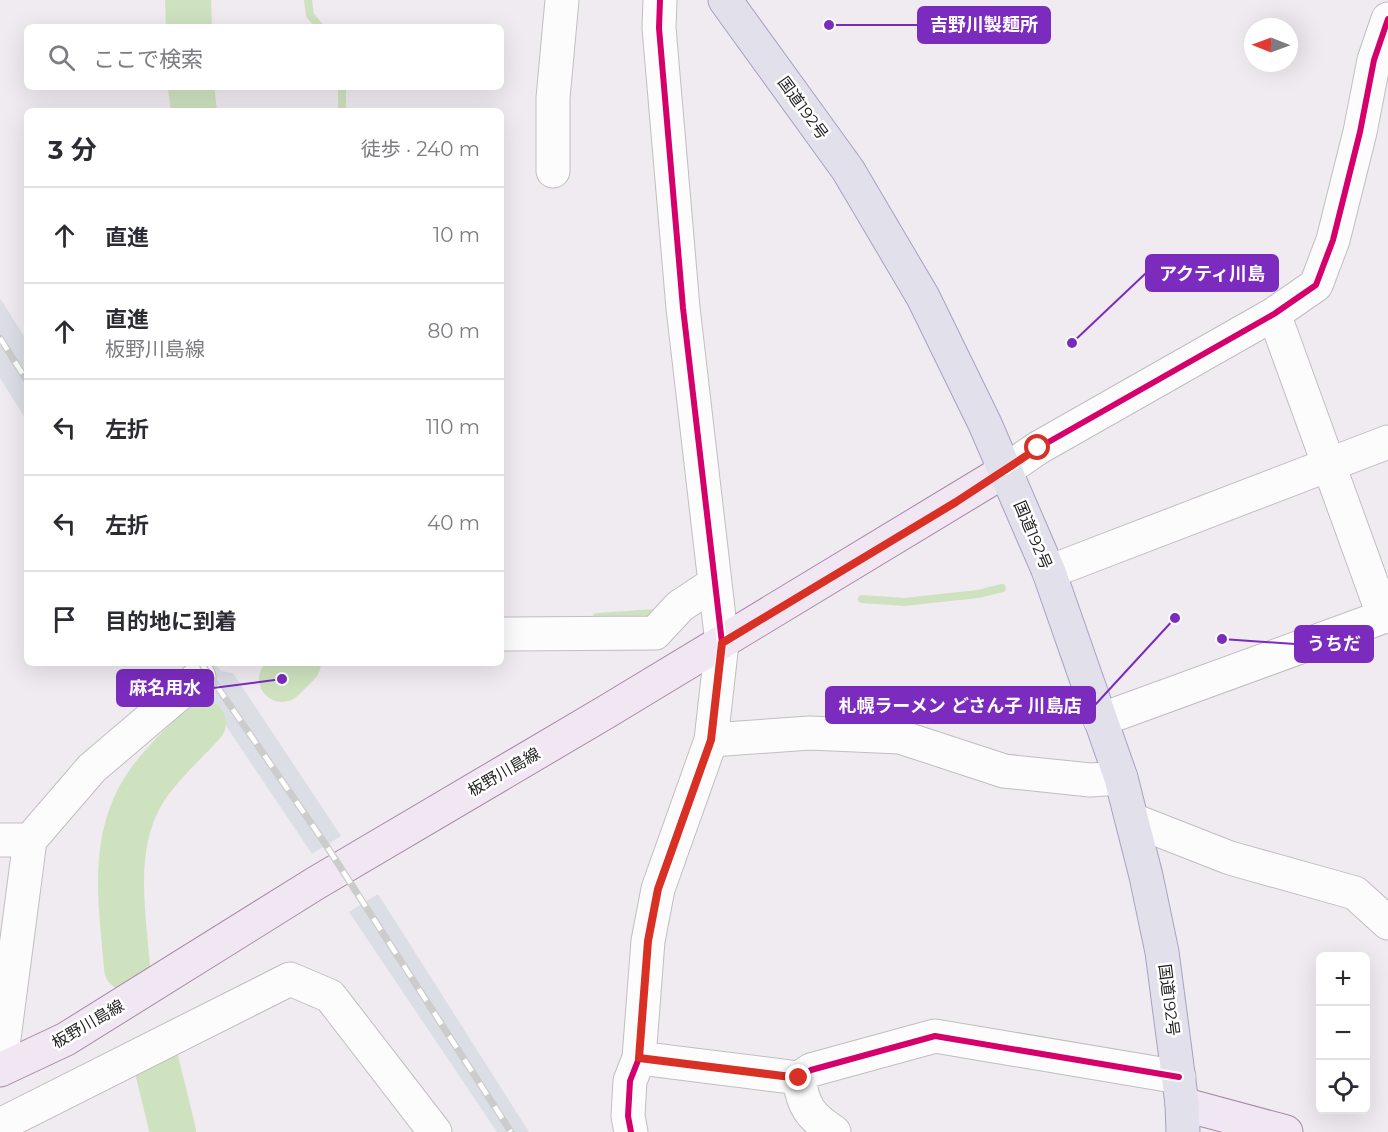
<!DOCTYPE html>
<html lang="ja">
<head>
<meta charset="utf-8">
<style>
  :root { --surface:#fff; --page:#f7f7f7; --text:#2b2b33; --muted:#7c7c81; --line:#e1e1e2 }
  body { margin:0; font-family:Montserrat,"Noto Sans JP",sans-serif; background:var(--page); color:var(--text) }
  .controls { position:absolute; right:18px; bottom:18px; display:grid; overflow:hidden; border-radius:9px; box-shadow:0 6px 24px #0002 }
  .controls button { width:54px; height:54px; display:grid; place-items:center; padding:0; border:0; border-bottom:2px solid var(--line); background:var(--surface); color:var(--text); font:30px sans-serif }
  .compass { position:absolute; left:1244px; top:18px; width:54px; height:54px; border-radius:50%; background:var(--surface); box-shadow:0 6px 24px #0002; rotate:271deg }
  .stop { position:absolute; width:18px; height:18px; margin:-14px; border:4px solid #d93025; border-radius:50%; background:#fff }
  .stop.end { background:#d93025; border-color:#fff; box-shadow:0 2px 6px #0008 }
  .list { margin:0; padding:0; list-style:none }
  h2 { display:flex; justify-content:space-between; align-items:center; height:78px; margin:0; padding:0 24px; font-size:26px }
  h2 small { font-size:20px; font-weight:400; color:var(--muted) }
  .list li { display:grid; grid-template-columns:39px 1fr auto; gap:18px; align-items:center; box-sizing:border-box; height:96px; padding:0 24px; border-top:2px solid var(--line) }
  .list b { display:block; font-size:22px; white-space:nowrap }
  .list p { margin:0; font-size:20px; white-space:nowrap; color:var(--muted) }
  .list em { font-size:20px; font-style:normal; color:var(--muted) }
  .icon { flex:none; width:33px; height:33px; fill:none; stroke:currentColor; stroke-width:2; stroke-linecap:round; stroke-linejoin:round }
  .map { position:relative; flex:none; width:1388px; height:1132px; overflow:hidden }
  .search { position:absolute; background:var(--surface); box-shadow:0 6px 24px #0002; left:24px; top:24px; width:480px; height:66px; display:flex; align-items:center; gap:15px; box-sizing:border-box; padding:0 21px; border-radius:9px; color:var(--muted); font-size:22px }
  .panel { position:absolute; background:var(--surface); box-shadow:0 6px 24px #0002; left:24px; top:108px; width:480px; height:558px; border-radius:9px }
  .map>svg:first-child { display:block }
  .railway { fill:#dcdee5 }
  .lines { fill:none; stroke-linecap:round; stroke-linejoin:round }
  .stream { stroke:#cee2bf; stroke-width:8 }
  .river { stroke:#cee2bf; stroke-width:46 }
  .minor-casing { stroke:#c0bec0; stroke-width:35 }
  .major-casing { stroke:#a786a6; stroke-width:35 }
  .highway-casing { stroke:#a4a1c5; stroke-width:35 }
  .minor { stroke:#fdfcfd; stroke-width:33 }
  .major { stroke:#f1e7f2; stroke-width:33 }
  .highway { stroke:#e2e0eb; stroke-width:33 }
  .rail-casing { stroke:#ccc; stroke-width:7 }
  .rail { stroke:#fff; stroke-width:4.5; stroke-dasharray:14; stroke-linecap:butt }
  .cycleway-casing { stroke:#fff; stroke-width:10 }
  .cycleway { stroke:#d6006c; stroke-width:6 }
  .route { stroke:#d93025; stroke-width:8 }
  .labels { text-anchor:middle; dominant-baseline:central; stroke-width:5; stroke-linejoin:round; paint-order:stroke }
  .street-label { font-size:16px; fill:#222; stroke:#fff }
  .leader { fill:none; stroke:#7b2cbf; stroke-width:2 }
  .callout-dot { fill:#7b2cbf; stroke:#fff; stroke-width:2 }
  .callout { fill:#7b2cbf; stroke:#7b2cbf; stroke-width:2 }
  .callout-label { font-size:18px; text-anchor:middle; font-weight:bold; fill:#fff }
</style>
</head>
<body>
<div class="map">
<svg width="1388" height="1132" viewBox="0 0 1388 1132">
  <rect width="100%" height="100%" fill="#f0ebf0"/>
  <path class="railway" d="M 0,298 L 27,341 L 27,421 L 0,378 Z
    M 178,663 L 214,663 L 221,671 L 233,673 L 341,836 L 312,854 L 206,696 L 204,686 L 191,666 Z
    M 378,894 L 529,1132 L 497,1132 L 349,912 Z"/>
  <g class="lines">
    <path class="stream" d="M 308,0 L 310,15 L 320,27
      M 342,87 L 342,111
      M 862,599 L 904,602 L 978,594 L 1002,588
      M 597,617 L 655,613"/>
    <path class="river" d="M 188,0 L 189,27
      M 191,87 L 194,111
      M 282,679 L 298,663
      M 127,968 C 122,904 109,836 150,781 C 165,760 186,742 203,723
      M 156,1062 L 173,1132"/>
    <g class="minor-casing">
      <path id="minor" d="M 553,171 L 553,98 L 562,0
        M 1274,314 L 1384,617
        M 1006,470 L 1038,448 L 1274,314 L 1316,285 L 1333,240 L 1360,132 L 1374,60 L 1388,19
        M 1049,572 L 1388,442
        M 501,634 L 655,633 L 680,606 L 715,583
        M 1100,720 L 1388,615
        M 711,740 L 810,733 L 900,737 L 1004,771 L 1090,780 L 1121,778
        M 1133,820 L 1230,858 L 1355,893 L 1388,923
        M 0,840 L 30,840 L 92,768 L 199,677
        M 639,1058 L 799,1078 L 811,1070 L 935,1036 L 1179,1077
        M 0,1069 L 30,840
        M 799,1078 C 803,1107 810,1116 834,1132
        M 0,1125 L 290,979 L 330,996 L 435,1132
        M 631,1132 L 628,1116 L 630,1081 L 639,1058 L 648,941 L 658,889 L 711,740 L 722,643 L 683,308 L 659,28 L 660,0"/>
    </g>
    <g class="major-casing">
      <path id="major" d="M 0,1070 L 66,1039 L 316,883 L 606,712 L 1006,470
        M 1182,1104 L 1286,1132"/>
    </g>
    <g class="highway-casing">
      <path id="highway" d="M 725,0 L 848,170 L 923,297 L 985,424 L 1049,572 L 1121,778 L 1146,876 L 1162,952 L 1182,1104 L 1183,1132"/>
    </g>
    <use href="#minor" class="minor"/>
    <use href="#major" class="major"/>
    <use href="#highway" class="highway"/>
    <g class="rail-casing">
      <path id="rail" d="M 0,338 L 27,381
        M 201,663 L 326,845 L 511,1132"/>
    </g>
    <use href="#rail" class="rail"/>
    <g class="cycleway-casing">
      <path id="cycleway" d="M 1006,470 L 1038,448 L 1274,314 L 1316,285 L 1333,240 L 1360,132 L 1374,60 L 1388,19
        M 639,1058 L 799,1078 L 811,1070 L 935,1036 L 1179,1077
        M 631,1132 L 628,1116 L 630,1081 L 639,1058 L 648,941 L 658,889 L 711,740 L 722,643 L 683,308 L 659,28 L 660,0"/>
    </g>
    <use href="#cycleway" class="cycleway"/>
  </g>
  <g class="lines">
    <path class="route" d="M 799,1078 L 639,1058 L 648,941 L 658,889 L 711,740 L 722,643 L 956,502 L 1038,448"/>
  </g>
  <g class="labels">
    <g class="street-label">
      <text transform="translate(803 108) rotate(54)">国道192号</text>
      <text transform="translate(1033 535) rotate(67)">国道192号</text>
      <text transform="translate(504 772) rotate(-30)">板野川島線</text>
      <text transform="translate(1169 1000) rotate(83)">国道192号</text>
      <text transform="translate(88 1024) rotate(-30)">板野川島線</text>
    </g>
  </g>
  <path class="leader" d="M829 25L918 25M1072 343L1146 273M1222 639L1295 644M282 679L213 688M1175 618L1095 705"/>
  <g class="callout-dot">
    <circle cx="829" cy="25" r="6"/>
    <circle cx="1072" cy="343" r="6"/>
    <circle cx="1222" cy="639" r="6"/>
    <circle cx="282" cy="679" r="6"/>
    <circle cx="1175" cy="618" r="6"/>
  </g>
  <g class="callout">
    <rect x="918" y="7" width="132" height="36" rx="6"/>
    <rect x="1146" y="255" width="132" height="36" rx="6"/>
    <rect x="1295" y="626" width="78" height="36" rx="6"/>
    <rect x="117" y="670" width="96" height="36" rx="6"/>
    <rect x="826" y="687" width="269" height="36" rx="6"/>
  </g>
  <g class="callout-label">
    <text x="984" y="31">吉野川製麺所</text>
    <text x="1212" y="280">アクティ川島</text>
    <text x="1334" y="650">うちだ</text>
    <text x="165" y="694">麻名用水</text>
    <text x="960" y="712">札幌ラーメン どさん子 川島店</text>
  </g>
</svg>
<div class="controls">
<button>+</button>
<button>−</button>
<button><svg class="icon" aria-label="locate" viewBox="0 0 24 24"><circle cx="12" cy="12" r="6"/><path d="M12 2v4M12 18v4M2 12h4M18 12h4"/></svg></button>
</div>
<svg class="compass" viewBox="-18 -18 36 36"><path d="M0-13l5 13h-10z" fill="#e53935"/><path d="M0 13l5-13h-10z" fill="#7c7c81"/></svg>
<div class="stop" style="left:1038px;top:448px"></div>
<div class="stop end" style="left:799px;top:1078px"></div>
<div class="search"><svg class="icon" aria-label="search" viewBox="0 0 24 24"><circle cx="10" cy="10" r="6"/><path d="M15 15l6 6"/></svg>ここで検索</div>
<section class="panel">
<h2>3 分<small>徒歩 · 240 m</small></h2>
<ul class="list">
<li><svg class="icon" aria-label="ahead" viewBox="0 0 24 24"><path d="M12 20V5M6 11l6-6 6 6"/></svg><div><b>直進</b></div><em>10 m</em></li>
<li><svg class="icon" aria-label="ahead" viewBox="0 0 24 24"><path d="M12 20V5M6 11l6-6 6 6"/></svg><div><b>直進</b><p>板野川島線</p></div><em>80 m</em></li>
<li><svg class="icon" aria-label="left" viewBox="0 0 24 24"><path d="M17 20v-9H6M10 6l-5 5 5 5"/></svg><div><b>左折</b></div><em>110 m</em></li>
<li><svg class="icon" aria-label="left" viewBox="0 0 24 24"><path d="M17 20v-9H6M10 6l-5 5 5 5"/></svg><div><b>左折</b></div><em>40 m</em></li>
<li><svg class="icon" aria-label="arrive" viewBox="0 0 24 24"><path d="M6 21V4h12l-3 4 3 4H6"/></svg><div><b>目的地に到着</b></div></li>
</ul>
</section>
</div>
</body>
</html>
